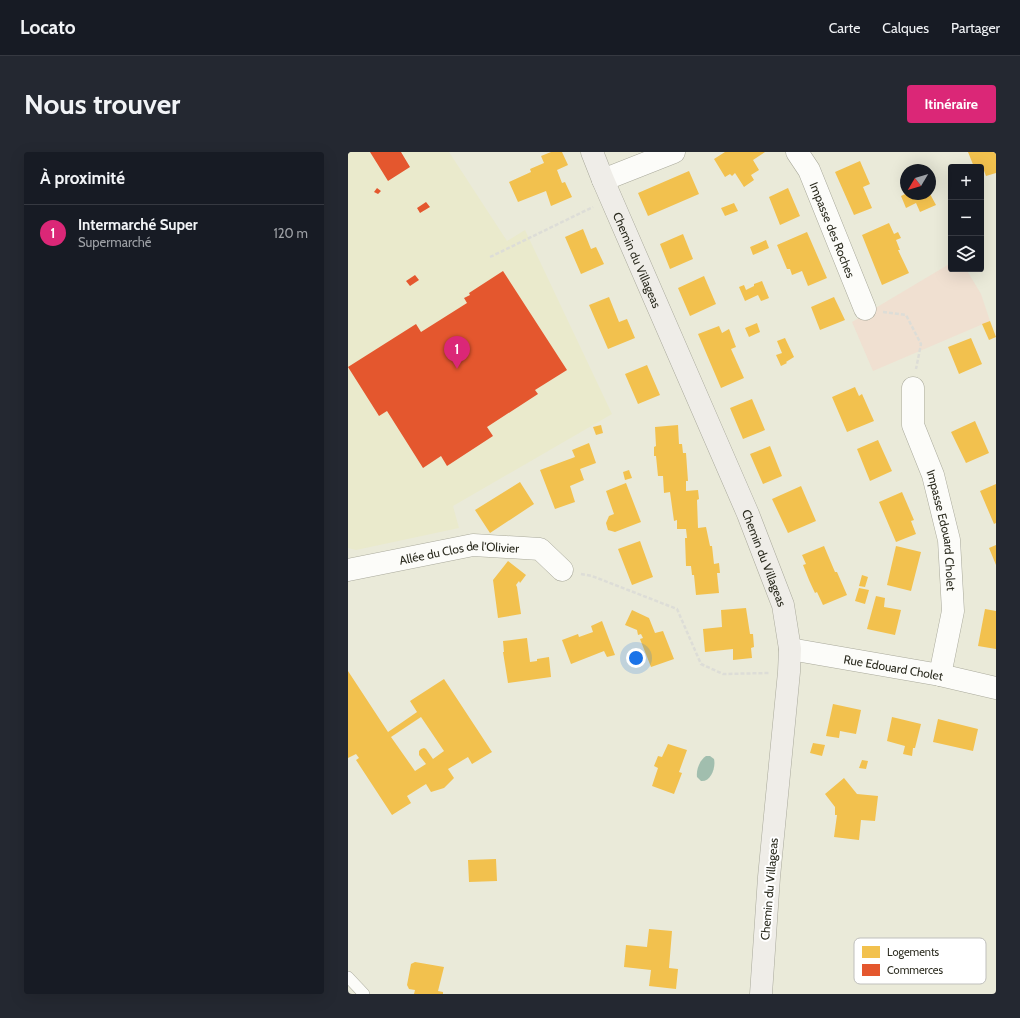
<!DOCTYPE html>
<html lang="fr">
<head>
<meta charset="utf-8">
<style>
  :root { --surface:#171b24; --page:#242831; --text:#f1f3f6; --muted:#9ea1a6; --line:#363941; --accent:#db2777 }
  body { margin:0; font-family:Cabin,sans-serif; background:var(--page); color:var(--text) }
  .controls { position:absolute; right:12px; top:12px; display:grid; overflow:hidden; border-radius:4px; box-shadow:0 4px 16px #0002 }
  .controls button { width:36px; height:36px; display:grid; place-items:center; padding:0; border:0; border-bottom:1px solid var(--line); background:var(--surface); color:var(--text); font:20px sans-serif }
  .compass { position:absolute; left:552px; top:12px; width:36px; height:36px; border-radius:50%; background:var(--surface); box-shadow:0 4px 16px #0002; rotate:232deg }
  .you { position:absolute; left:288px; top:506px; width:14px; height:14px; margin:-10px; border:3px solid #fff; border-radius:50%; background:#1a73e8; box-shadow:0 0 0 6px #1a73e833 }
  .badge { display:grid; place-items:center; width:26px; height:26px; border-radius:50%; background:var(--accent); color:#fff; font-size:13px; font-weight:700 }
  .pin { position:absolute; translate:-50% -33px; filter:drop-shadow(0 1px 2px #0008) }
  .pin::after { content:''; position:absolute; top:21px; width:14px; height:12px; background:inherit; clip-path:polygon(0 0,100% 0,50% 100%) }
  .list { margin:0; padding:0; list-style:none }
  h2 { display:flex; justify-content:space-between; align-items:center; height:52px; margin:0; padding:0 16px; font-size:17px }
  h2 small { font-size:13px; font-weight:400; color:var(--muted) }
  .list li { display:grid; grid-template-columns:26px 1fr auto; gap:12px; align-items:center; box-sizing:border-box; height:56px; padding:0 16px; border-top:1px solid var(--line) }
  .list b { display:block; font-size:15px; white-space:nowrap }
  .list p { margin:0; font-size:13px; white-space:nowrap; color:var(--muted) }
  .list em { font-size:13px; font-style:normal; color:var(--muted) }
  .icon { flex:none; width:22px; height:22px; fill:none; stroke:currentColor; stroke-width:2; stroke-linecap:round; stroke-linejoin:round }
  .map { position:relative; flex:none; width:648px; height:842px; overflow:hidden; border-radius:4px }
  header { display:flex; align-items:center; gap:24px; box-sizing:border-box; height:56px; padding:0 20px; background:var(--surface); border-bottom:1px solid var(--line) }
  header strong { font-size:19px }
  nav { display:flex; gap:22px; margin-inline-start:auto; font-size:14px }
  .intro { display:flex; align-items:center; justify-content:space-between; box-sizing:border-box; height:96px; padding:0 24px }
  h1 { margin:0; font-size:28px }
  .button { padding:10px 18px; border-radius:4px; background:var(--accent); color:#fff; font-size:14px; font-weight:700 }
  main { display:flex; gap:24px; padding:0 24px }
  aside { flex:1; background:var(--surface); border-radius:4px; box-shadow:0 4px 16px #0002 }
  .map>svg:first-child { display:block }
  .built { fill:#eaeacc }
  .green { fill:#f0e0d1 }
  .water { fill:#a1beae }
  .homes { fill:#f2c14e; fill-rule:evenodd }
  .shops { fill:#e4572e }
  .lines { fill:none; stroke-linecap:round; stroke-linejoin:round }
  .lane-casing { stroke:#a9a99b; stroke-width:12 }
  .street-casing { stroke:#a9a99b; stroke-width:23 }
  .secondary-casing { stroke:#a9a99b; stroke-width:23 }
  .path { stroke:#ddddd7; stroke-width:2.5; stroke-dasharray:4 2; stroke-linecap:butt }
  .lane { stroke:#fcfcf9; stroke-width:11 }
  .street { stroke:#fcfcf9; stroke-width:22 }
  .secondary { stroke:#efede8; stroke-width:22 }
  .labels { text-anchor:middle; dominant-baseline:central; stroke-width:4; stroke-linejoin:round; paint-order:stroke }
  .street-label { font-size:12px; fill:#2a2a1e; stroke:#fff }
  .key { fill:#fff; stroke:#bfbfbc; stroke-width:1 }
  .key-label { font-size:11px; fill:#2a2a1e }
</style>
</head>
<body>
<header>
<strong>Locato</strong>
<nav><a>Carte</a><a>Calques</a><a>Partager</a></nav>
</header>
<div class="intro"><h1>Nous trouver</h1><a class="button">Itinéraire</a></div>
<main>
<aside>
<h2>À proximité<small></small></h2>
<ul class="list">
<li><span class="badge">1</span><div><b>Intermarché Super</b><p>Supermarché</p></div><em>120 m</em></li>
</ul>
</aside>
<div class="map">
<svg width="648" height="842" viewBox="0 0 648 842">
  <rect width="100%" height="100%" fill="#eaead9"/>
  <path class="built" d="M 0,0 L 101,0 L 159,89 L 177,78 L 264,262 L 105,354 L 111,376 L 8,398 L 0,396 Z"/>
  <path class="green" d="M 603,111 L 603,117 L 618,117 L 633,142 L 642,169 L 525,219 L 504,170 Z"/>
  <path class="water" d="M 358,604 L 362,604 L 366,607 C 368,615 363,630 353,629 L 349,625 C 348,617 352,608 358,604 Z"/>
  <path class="homes" d="M 203,0 L 214,0 L 220,13 L 209,18 L 214,31 L 217,30 L 224,45 L 203,54 L 198,39 L 170,50 L 161,30 L 183,20 L 182,17 L 196,11 L 193,4 Z
    M 377,0 L 417,0 L 405,8 L 411,18 L 403,23 L 406,28 L 396,35 L 387,21 L 384,24 L 382,22 L 377,25 L 366,7 Z
    M 620,0 L 648,0 L 648,21 L 638,24 L 635,16 L 633,17 L 633,15 L 626,15 Z
    M 512,9 L 522,32 L 515,35 L 524,56 L 506,63 L 487,20 Z
    M 341,19 L 351,42 L 300,64 L 290,41 Z
    M 440,36 L 452,64 L 432,73 L 421,45 Z
    M 557,42 L 582,42 L 588,53 L 572,60 L 568,51 L 558,56 L 553,44 Z
    M 386,51 L 390,59 L 377,64 L 373,56 Z
    M 541,71 L 546,82 L 550,80 L 553,86 L 548,88 L 552,98 L 550,98 L 561,121 L 534,133 L 514,83 Z
    M 235,77 L 243,97 L 248,95 L 256,112 L 233,122 L 217,85 Z
    M 459,80 L 479,126 L 460,134 L 454,119 L 444,123 L 442,117 L 439,117 L 429,93 Z
    M 335,82 L 345,107 L 322,117 L 312,92 Z
    M 418,88 L 421,96 L 405,103 L 402,95 Z
    M 356,124 L 368,152 L 342,164 L 330,136 Z
    M 414,129 L 421,146 L 413,149 L 410,143 L 397,149 L 391,135 L 396,133 L 398,138 L 406,134 L 406,132 Z
    M 261,145 L 271,170 L 279,167 L 287,186 L 260,197 L 241,153 Z
    M 486,145 L 497,168 L 472,178 L 463,155 Z
    M 642,169 L 648,185 L 641,188 L 634,172 Z
    M 409,171 L 412,180 L 401,185 L 397,176 Z
    M 371,174 L 374,181 L 381,177 L 388,195 L 383,197 L 396,226 L 373,236 L 350,182 Z
    M 437,186 L 446,205 L 438,210 L 439,211 L 433,214 L 428,203 L 434,201 L 429,189 Z
    M 623,186 L 634,212 L 611,222 L 600,195 Z
    M 299,213 L 312,243 L 290,252 L 277,222 Z
    M 507,235 L 511,244 L 514,242 L 526,269 L 499,280 L 484,245 Z
    M 404,247 L 417,278 L 395,287 L 382,256 Z
    M 627,269 L 641,301 L 618,311 L 603,280 Z
    M 253,273 L 255,281 L 248,283 L 245,275 Z
    M 330,273 L 331,292 L 334,292 L 335,301 L 338,301 L 340,329 L 338,329 L 338,339 L 350,338 L 351,347 L 349,348 L 350,376 L 358,375 L 362,394 L 364,394 L 366,412 L 371,411 L 372,421 L 369,421 L 371,441 L 348,443 L 346,423 L 344,423 L 343,414 L 338,414 L 337,386 L 339,386 L 338,377 L 329,377 L 329,368 L 326,369 L 322,340 L 316,341 L 315,324 L 310,324 L 308,304 L 306,304 L 306,295 L 308,294 L 307,275 Z
    M 530,288 L 544,319 L 522,329 L 509,297 Z
    M 241,291 L 248,311 L 232,317 L 236,328 L 222,334 L 227,350 L 207,357 L 192,318 L 227,305 L 224,298 Z
    M 422,294 L 434,324 L 415,332 L 402,302 Z
    M 281,318 L 284,326 L 277,328 L 275,320 Z
    M 172,330 L 186,352 L 142,381 L 127,358 Z
    M 278,331 L 293,370 L 267,380 L 260,378 L 258,371 L 261,364 L 266,362 L 258,339 Z
    M 648,332 L 648,371 L 646,372 L 632,339 Z
    M 453,334 L 468,369 L 440,381 L 424,347 Z
    M 554,340 L 566,368 L 563,369 L 568,382 L 548,390 L 531,350 Z
    M 292,389 L 305,425 L 284,433 L 270,397 Z
    M 648,393 L 648,413 L 641,396 Z
    M 476,394 L 487,420 L 489,420 L 499,443 L 475,453 L 469,440 L 467,441 L 461,428 L 455,413 L 458,412 L 454,403 Z
    M 548,394 L 573,400 L 563,439 L 539,433 Z
    M 160,409 L 178,423 L 172,431 L 171,429 L 168,433 L 169,435 L 173,462 L 150,466 L 145,428 Z
    M 514,423 L 520,425 L 517,435 L 511,434 Z
    M 511,436 L 521,438 L 517,452 L 507,449 Z
    M 528,444 L 537,446 L 536,455 L 553,458 L 547,483 L 519,477 Z
    M 398,456 L 402,482 L 405,482 L 406,495 L 403,496 L 404,506 L 385,508 L 385,497 L 357,500 L 355,477 L 374,475 L 373,458 Z
    M 637,457 L 648,459 L 648,497 L 630,494 Z
    M 284,458 L 301,466 L 307,481 L 315,479 L 326,507 L 303,515 L 292,487 L 295,486 L 293,482 L 290,483 L 289,478 L 277,473 Z
    M 254,469 L 267,503 L 259,505 L 256,499 L 223,512 L 214,488 L 230,482 L 231,485 L 245,480 L 243,474 Z
    M 179,486 L 182,510 L 189,509 L 189,507 L 201,505 L 203,525 L 160,531 L 155,500 L 156,500 L 155,489 Z
    M 0,519 L 40,580 L 69,560 L 62,549 L 96,527 L 144,600 L 124,612 L 120,605 L 100,617 L 106,626 L 96,636 L 83,640 L 78,632 L 59,644 L 63,651 L 44,663 L 8,608 L 11,606 L 8,602 L 0,606 ZM 73,565 L 96,599 L 85,607 L 78,597 L 76,596 L 73,597 L 71,599 L 71,603 L 78,612 L 67,619 L 43,585 Z
    M 485,552 L 513,558 L 508,582 L 492,579 L 491,586 L 478,584 Z
    M 544,565 L 573,572 L 567,596 L 565,596 L 564,604 L 555,602 L 557,594 L 539,589 Z
    M 590,567 L 630,577 L 625,599 L 585,590 Z
    M 465,591 L 477,593 L 474,604 L 462,601 Z
    M 320,592 L 339,598 L 331,620 L 334,621 L 326,642 L 304,634 L 310,616 L 306,614 L 310,604 L 314,605 Z
    M 514,608 L 520,609 L 518,617 L 511,616 Z
    M 496,626 L 509,642 L 530,644 L 527,669 L 513,668 L 511,688 L 486,685 L 489,663 L 487,663 L 487,655 L 477,642 Z
    M 148,707 L 149,729 L 121,730 L 120,708 Z
    M 301,777 L 324,779 L 321,816 L 330,817 L 328,837 L 301,834 L 303,818 L 276,815 L 278,793 L 299,795 Z
    M 67,810 L 96,815 L 90,839 L 95,840 L 95,842 L 66,842 L 67,838 L 61,837 L 59,833 L 63,812 Z"/>
  <path class="shops" d="M 22,0 L 53,0 L 62,15 L 40,29 Z
    M 29,36 L 33,39 L 30,42 L 26,40 Z
    M 78,50 L 82,55 L 72,61 L 69,56 Z
    M 155,119 L 219,218 L 187,238 L 190,242 L 139,275 L 145,284 L 99,314 L 93,304 L 75,316 L 39,259 L 31,264 L 0,215 L 68,172 L 73,180 L 119,151 L 116,146 L 122,143 L 121,141 Z
    M 67,123 L 71,128 L 62,134 L 58,129 Z"/>
  <g class="lines">
    <g class="lane-casing">
      <path id="lane" d="M 0,825 L 16,842"/>
    </g>
    <g class="street-casing">
      <g id="street">
        <path id="s1" d="M 449,0 L 461,18 L 517,157"/>
        <path d="M 255,28 L 326,0"/>
        <path id="s2" d="M 565,236 L 565,273 L 585,323 L 601,388 L 605,459 L 592,523"/>
        <path id="s3" d="M 0,418 L 125,393 L 192,397 L 214,418"/>
        <path id="s4" d="M 442,497 L 592,523 L 648,536"/>
      </g>
    </g>
    <g class="secondary-casing">
      <g id="secondary">
        <path id="s5" d="M 244,0 L 255,28 L 400,362 L 435,453 L 442,497 L 441,520 L 421,725 L 413,842"/>
      </g>
    </g>
    <path class="path" d="M 142,105 L 245,55
      M 535,160 L 558,163 L 573,192 L 568,217
      M 233,422 L 244,424 L 329,457 L 353,512 L 375,522 L 421,521"/>
    <use href="#lane" class="lane"/>
    <use href="#street" class="street"/>
    <use href="#secondary" class="secondary"/>
  </g>
  <g class="labels">
    <g class="street-label">
      <text stroke="none"><textPath href="#s1" startOffset="86">Impasse des Roches</textPath></text>
      <text stroke="none"><textPath href="#s5" startOffset="117">Chemin du Villageas</textPath></text>
      <text stroke="none"><textPath href="#s2" startOffset="147">Impasse Edouard Cholet</textPath></text>
      <text stroke="none"><textPath href="#s3" startOffset="113">Allée du Clos de l’Olivier</textPath></text>
      <text stroke="none"><textPath href="#s5" startOffset="441">Chemin du Villageas</textPath></text>
      <text stroke="none"><textPath href="#s4" startOffset="105">Rue Edouard Cholet</textPath></text>
      <text transform="translate(421 737) rotate(-85)">Chemin du Villageas</text>
    </g>
  </g>
  <rect x="506" y="786" width="132" height="46" rx="6" class="key"/>
  <rect x="514" y="794" width="18" height="12" fill="#f2c14e"/>
  <rect x="514" y="812" width="18" height="12" fill="#e4572e"/>
  <g class="key-label">
    <text x="539" y="804">Logements</text>
    <text x="539" y="822">Commerces</text>
  </g>
</svg>
<div class="controls">
<button>+</button>
<button>−</button>
<button><svg class="icon" aria-label="layers" viewBox="0 0 24 24"><path d="M12 4l9 5-9 5-9-5zM3 14l9 5 9-5"/></svg></button>
</div>
<svg class="compass" viewBox="-18 -18 36 36"><path d="M0-13l5 13h-10z" fill="#e53935"/><path d="M0 13l5-13h-10z" fill="#9ea1a6"/></svg>
<div class="you"></div>
<div class="pin badge" style="left:109px;top:217px">1</div>
</div>
</main>
</body>
</html>
